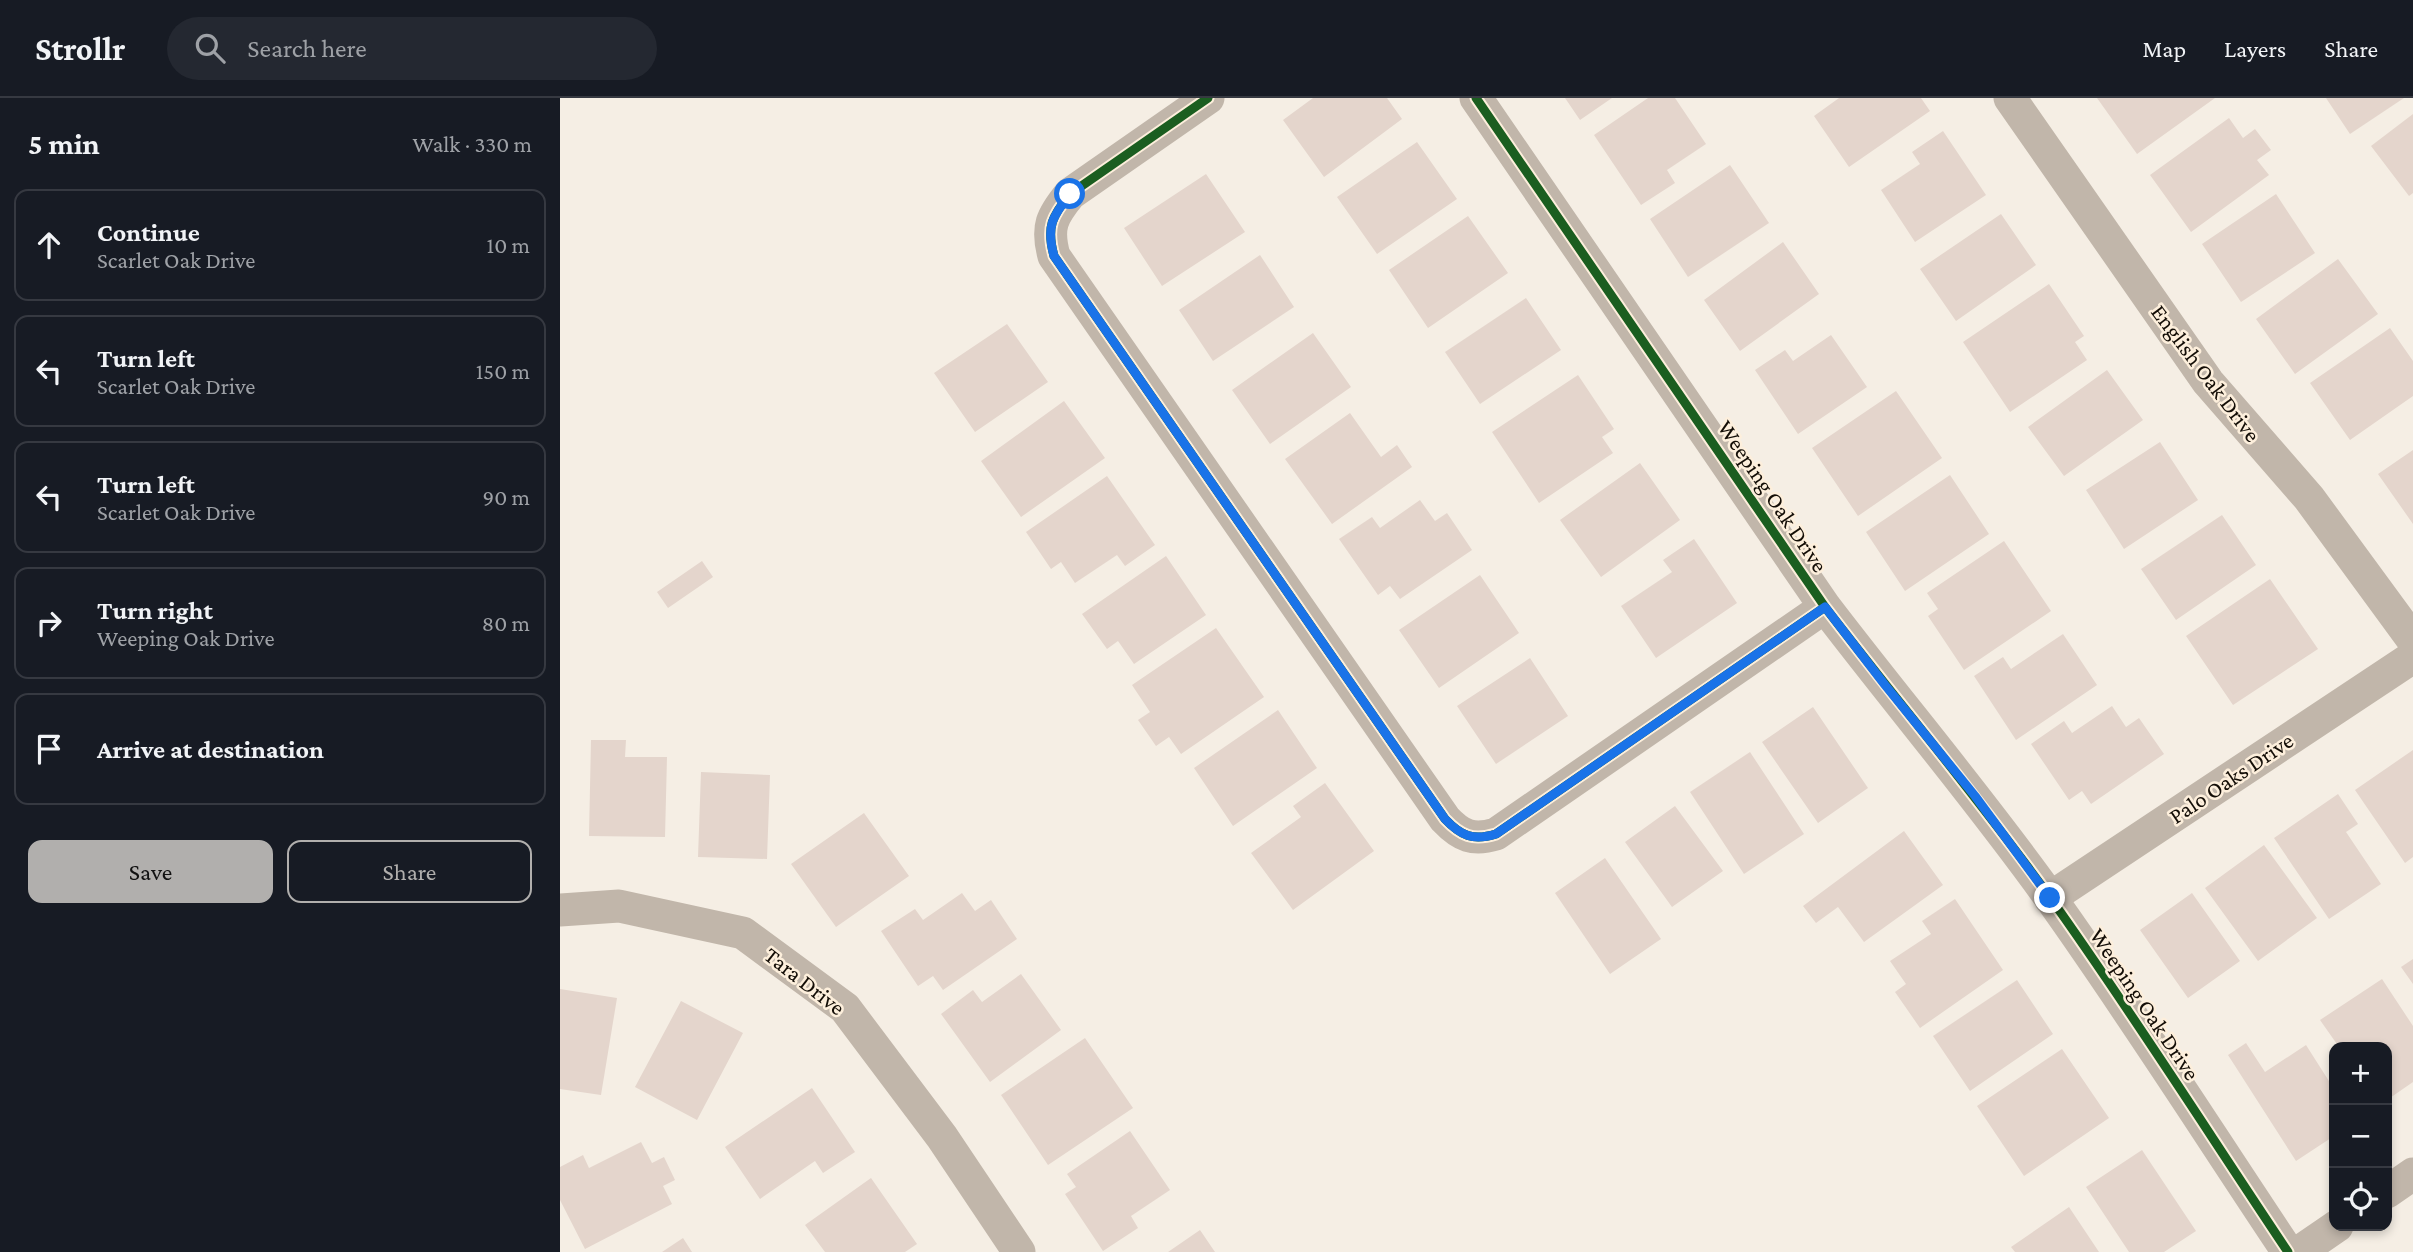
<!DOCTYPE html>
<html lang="en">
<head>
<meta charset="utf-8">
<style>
  :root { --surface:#171b24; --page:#242831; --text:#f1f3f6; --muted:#9ea1a6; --line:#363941; --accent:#b1afad }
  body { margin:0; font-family:"Crimson Pro",serif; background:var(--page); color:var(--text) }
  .controls { position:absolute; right:21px; bottom:21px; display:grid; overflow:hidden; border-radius:14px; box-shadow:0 4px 10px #0003 }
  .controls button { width:63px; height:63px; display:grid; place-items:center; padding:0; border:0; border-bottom:2px solid var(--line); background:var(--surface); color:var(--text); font:35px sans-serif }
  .stop { position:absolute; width:21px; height:21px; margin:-16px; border:5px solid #1a73e8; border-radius:50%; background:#fff }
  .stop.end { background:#1a73e8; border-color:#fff; box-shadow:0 2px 7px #0008 }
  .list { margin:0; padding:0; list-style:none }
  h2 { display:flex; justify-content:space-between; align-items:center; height:91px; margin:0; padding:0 28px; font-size:30px }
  h2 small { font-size:23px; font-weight:400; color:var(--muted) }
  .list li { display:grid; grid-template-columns:46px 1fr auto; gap:21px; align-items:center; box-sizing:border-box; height:112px; margin:0 14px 14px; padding:0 14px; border:2px solid var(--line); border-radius:14px }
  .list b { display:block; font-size:26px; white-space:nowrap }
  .list p { margin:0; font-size:23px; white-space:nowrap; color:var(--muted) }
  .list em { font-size:23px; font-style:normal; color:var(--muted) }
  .actions { display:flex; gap:14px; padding:21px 28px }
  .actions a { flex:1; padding:16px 0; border:2px solid var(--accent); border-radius:14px; text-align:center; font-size:24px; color:var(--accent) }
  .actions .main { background:var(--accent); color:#111 }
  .icon { flex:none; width:38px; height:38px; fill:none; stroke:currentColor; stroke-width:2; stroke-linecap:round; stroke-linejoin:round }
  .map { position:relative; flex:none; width:1853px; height:1154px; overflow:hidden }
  header { display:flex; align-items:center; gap:42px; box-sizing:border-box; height:98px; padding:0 35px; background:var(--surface); border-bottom:2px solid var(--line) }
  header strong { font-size:33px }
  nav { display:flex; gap:38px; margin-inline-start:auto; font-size:24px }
  .search { width:490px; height:63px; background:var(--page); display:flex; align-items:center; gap:18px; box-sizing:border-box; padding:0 24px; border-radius:38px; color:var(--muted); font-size:26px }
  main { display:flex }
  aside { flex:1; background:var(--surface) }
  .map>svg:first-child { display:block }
  .building { fill:#e4d5cc }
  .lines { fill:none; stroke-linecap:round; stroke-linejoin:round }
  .minor { stroke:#c1b6aa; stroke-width:33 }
  .cycleway-casing { stroke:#fdefdc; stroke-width:13 }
  .cycleway { stroke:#1b5e20; stroke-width:9 }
  .route { stroke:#1a73e8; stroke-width:9 }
  .labels { text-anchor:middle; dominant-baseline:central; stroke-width:5; stroke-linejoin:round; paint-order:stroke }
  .street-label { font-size:23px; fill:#130d06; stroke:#fdefdc }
</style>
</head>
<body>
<header>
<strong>Strollr</strong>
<div class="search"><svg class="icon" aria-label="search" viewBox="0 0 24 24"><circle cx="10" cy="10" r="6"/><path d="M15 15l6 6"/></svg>Search here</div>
<nav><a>Map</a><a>Layers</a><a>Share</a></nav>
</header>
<main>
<aside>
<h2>5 min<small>Walk · 330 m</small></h2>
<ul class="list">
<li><svg class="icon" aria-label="ahead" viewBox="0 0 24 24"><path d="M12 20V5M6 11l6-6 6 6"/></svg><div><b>Continue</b><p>Scarlet Oak Drive</p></div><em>10 m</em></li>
<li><svg class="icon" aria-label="left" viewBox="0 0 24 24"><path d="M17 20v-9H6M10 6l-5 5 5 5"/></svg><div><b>Turn left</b><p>Scarlet Oak Drive</p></div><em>150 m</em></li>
<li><svg class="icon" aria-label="left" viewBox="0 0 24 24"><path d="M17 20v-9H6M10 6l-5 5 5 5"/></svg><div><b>Turn left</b><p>Scarlet Oak Drive</p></div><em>90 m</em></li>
<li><svg class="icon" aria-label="right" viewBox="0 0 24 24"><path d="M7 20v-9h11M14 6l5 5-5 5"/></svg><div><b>Turn right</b><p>Weeping Oak Drive</p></div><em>80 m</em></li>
<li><svg class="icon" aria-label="arrive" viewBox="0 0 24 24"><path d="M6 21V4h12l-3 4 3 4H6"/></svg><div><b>Arrive at destination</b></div></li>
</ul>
<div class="actions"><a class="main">Save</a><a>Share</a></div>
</aside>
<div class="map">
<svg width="1853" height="1154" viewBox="0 0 1853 1154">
  <rect width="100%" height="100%" fill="#f5eee4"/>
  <path class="building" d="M 753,0 L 827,0 L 842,21 L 764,79 L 723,22 Z
    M 1005,0 L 1052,0 L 1020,22 Z
    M 1088,0 L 1115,0 L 1146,46 L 1107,72 L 1115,85 L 1081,107 L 1034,37 Z
    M 1279,0 L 1361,0 L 1370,13 L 1289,69 L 1254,18 Z
    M 1537,0 L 1655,0 L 1577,56 Z
    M 1766,0 L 1844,0 L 1790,36 Z
    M 1853,16 L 1853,95 L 1849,98 L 1811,48 Z
    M 1669,20 L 1683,40 L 1695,31 L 1711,52 L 1697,62 L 1709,77 L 1631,134 L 1590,77 Z
    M 1383,33 L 1426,97 L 1355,144 L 1321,92 L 1360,66 L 1352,54 Z
    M 857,44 L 897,101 L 817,156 L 777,99 Z
    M 1170,67 L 1209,125 L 1128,179 L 1090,121 Z
    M 646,76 L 685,134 L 602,188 L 564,130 Z
    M 1716,96 L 1755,155 L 1681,204 L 1642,146 Z
    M 1441,116 L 1476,167 L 1396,223 L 1360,171 Z
    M 908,118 L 948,175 L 868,230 L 829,172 Z
    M 1223,144 L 1259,196 L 1180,253 L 1144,202 Z
    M 700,157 L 734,209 L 653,263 L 619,212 Z
    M 1778,161 L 1818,216 L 1735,276 L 1696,221 Z
    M 1489,186 L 1524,238 L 1515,244 L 1527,262 L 1450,314 L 1403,244 Z
    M 966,200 L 1001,252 L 920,306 L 885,254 Z
    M 447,226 L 488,284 L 415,334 L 374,275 Z
    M 1830,230 L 1853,263 L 1853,298 L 1790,342 L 1750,285 Z
    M 753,235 L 791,289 L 710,346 L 672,292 Z
    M 1271,237 L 1307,289 L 1238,336 L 1195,272 L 1225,252 L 1233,263 Z
    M 1547,272 L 1583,322 L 1504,378 L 1468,329 Z
    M 1018,277 L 1054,331 L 1042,339 L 1053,355 L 979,405 L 932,334 Z
    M 1336,293 L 1382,360 L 1298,418 L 1252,350 Z
    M 504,303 L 545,360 L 461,419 L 421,363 Z
    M 790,315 L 821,359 L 837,347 L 852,369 L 772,426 L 725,361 Z
    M 1600,344 L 1638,402 L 1564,451 L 1526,392 Z
    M 1853,352 L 1853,426 L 1818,376 Z
    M 1080,365 L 1120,422 L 1041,479 L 1000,422 Z
    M 1390,377 L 1429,436 L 1345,493 L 1306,434 Z
    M 547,378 L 595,447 L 565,468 L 557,457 L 515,485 L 501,464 L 491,471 L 466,434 Z
    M 860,402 L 875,423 L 887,415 L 912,452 L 840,501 L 830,488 L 818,497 L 779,441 L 812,419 L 820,430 Z
    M 1662,417 L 1696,467 L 1616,522 L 1581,471 Z
    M 1134,441 L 1177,505 L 1096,560 L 1061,508 L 1112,474 L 1103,462 Z
    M 1444,443 L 1491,513 L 1404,572 L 1368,518 L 1378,511 L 1367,495 Z
    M 606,458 L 646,517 L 574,566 L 558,543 L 547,551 L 522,516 Z
    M 142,463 L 153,479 L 108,510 L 97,494 Z
    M 920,477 L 959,535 L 879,590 L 839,532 Z
    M 1710,481 L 1758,551 L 1673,607 L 1626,538 Z
    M 656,530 L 704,599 L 621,656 L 609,639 L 596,648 L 578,622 L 590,614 L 572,587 Z
    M 1503,536 L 1537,587 L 1456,642 L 1414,578 L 1443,559 L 1451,571 Z
    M 970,560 L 1008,618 L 936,666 L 897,608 Z
    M 1552,608 L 1566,629 L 1579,620 L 1604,656 L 1531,706 L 1522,693 L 1509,702 L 1471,646 L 1504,623 L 1512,635 Z
    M 1253,609 L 1308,690 L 1258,725 L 1202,644 Z
    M 718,612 L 757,670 L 673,728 L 634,670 Z
    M 31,642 L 66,642 L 65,659 L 107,659 L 105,739 L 29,738 Z
    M 1853,652 L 1853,759 L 1845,765 L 1795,692 Z
    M 1190,654 L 1244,736 L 1184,776 L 1130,694 Z
    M 141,674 L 210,677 L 207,761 L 138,759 Z
    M 765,685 L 814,753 L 733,812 L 691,755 L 741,719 L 733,708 Z
    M 1778,696 L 1798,726 L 1786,734 L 1821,786 L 1769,821 L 1714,740 Z
    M 1115,708 L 1163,773 L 1112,809 L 1065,744 Z
    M 304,715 L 349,778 L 276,829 L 231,766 Z
    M 1344,733 L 1383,787 L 1304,844 L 1278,809 L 1256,825 L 1243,808 Z
    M 1704,747 L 1757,820 L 1698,863 L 1645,790 Z
    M 1045,760 L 1101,841 L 1050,876 L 995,795 Z
    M 402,795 L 415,813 L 431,802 L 457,841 L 383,892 L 373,878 L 358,888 L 321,833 L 355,811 L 363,822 Z
    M 1632,795 L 1680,863 L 1628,900 L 1580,832 Z
    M 1395,801 L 1443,872 L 1360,930 L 1335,894 L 1346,886 L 1330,863 L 1371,836 L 1362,823 Z
    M 1853,861 L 1853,886 L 1841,869 Z
    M 461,876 L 501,932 L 430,984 L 381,916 L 413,892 L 422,904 Z
    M 1822,881 L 1853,928 L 1853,984 L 1827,1002 L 1827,949 L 1779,949 L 1760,922 Z
    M 1457,882 L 1493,936 L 1410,993 L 1373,938 Z
    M 0,891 L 57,900 L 41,997 L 0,991 Z
    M 121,903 L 183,935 L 137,1022 L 75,989 Z
    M 525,940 L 573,1010 L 488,1067 L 441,997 Z
    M 1686,945 L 1705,974 L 1746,947 L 1774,991 L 1774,1038 L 1736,1063 L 1668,957 Z
    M 1502,951 L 1549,1020 L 1464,1078 L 1417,1008 Z
    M 252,990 L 295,1054 L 263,1075 L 255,1063 L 200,1101 L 165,1049 Z
    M 570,1033 L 610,1092 L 571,1118 L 578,1130 L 543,1153 L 505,1096 L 516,1089 L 507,1076 Z
    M 81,1044 L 92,1065 L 104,1059 L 115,1082 L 103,1088 L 112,1106 L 25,1151 L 0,1102 L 0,1069 L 23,1057 L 29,1070 Z
    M 1582,1052 L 1636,1133 L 1604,1154 L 1569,1154 L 1526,1089 Z
    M 311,1080 L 357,1146 L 345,1154 L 265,1154 L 245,1127 Z
    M 1509,1109 L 1539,1154 L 1455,1154 L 1451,1149 Z
    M 640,1132 L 655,1154 L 608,1154 Z
    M 123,1140 L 132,1154 L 102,1154 Z"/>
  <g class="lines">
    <path class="minor" d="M 648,0 L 510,96 C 492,118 486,129 494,158 L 885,721 C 901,738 913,743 936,736 L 1265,509
      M 916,0 L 1265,509 C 1339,606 1418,699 1489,798 C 1572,914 1649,1036 1728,1154
      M 1450,0 L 1648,284 L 1749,400 L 1853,542
      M 1490,800 L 1853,559
      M 0,812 L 59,808 L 183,835 L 285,910 L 382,1039 L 459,1154
      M 1827,1094 L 1853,1076
      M 1739,1154 L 1777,1128"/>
    <g class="cycleway-casing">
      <path id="cycleway" d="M 648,0 L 510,96 C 492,118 486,129 494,158 L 885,721 C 901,738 913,743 936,736 L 1265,509
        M 916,0 L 1265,509 C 1339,606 1418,699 1489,798 C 1572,914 1649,1036 1728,1154"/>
    </g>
    <use href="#cycleway" class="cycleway"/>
  </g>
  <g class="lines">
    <path class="route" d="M 510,96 C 492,119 486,129 494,158 L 885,721 C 901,738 913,743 936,736 L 1265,509 L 1325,587 L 1415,698 L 1490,800"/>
  </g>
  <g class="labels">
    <g class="street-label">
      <text transform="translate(1646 275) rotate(53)">English Oak Drive</text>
      <text transform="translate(1213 398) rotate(56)">Weeping Oak Drive</text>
      <text transform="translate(1671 680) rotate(-34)">Palo Oaks Drive</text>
      <text transform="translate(245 883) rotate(38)">Tara Drive</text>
      <text transform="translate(1585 906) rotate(56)">Weeping Oak Drive</text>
    </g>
  </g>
</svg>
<div class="controls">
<button>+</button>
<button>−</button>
<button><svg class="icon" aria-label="locate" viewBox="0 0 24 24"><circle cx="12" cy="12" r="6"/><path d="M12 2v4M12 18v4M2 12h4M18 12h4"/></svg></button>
</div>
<div class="stop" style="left:510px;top:96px"></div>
<div class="stop end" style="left:1490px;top:800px"></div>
</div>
</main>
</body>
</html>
